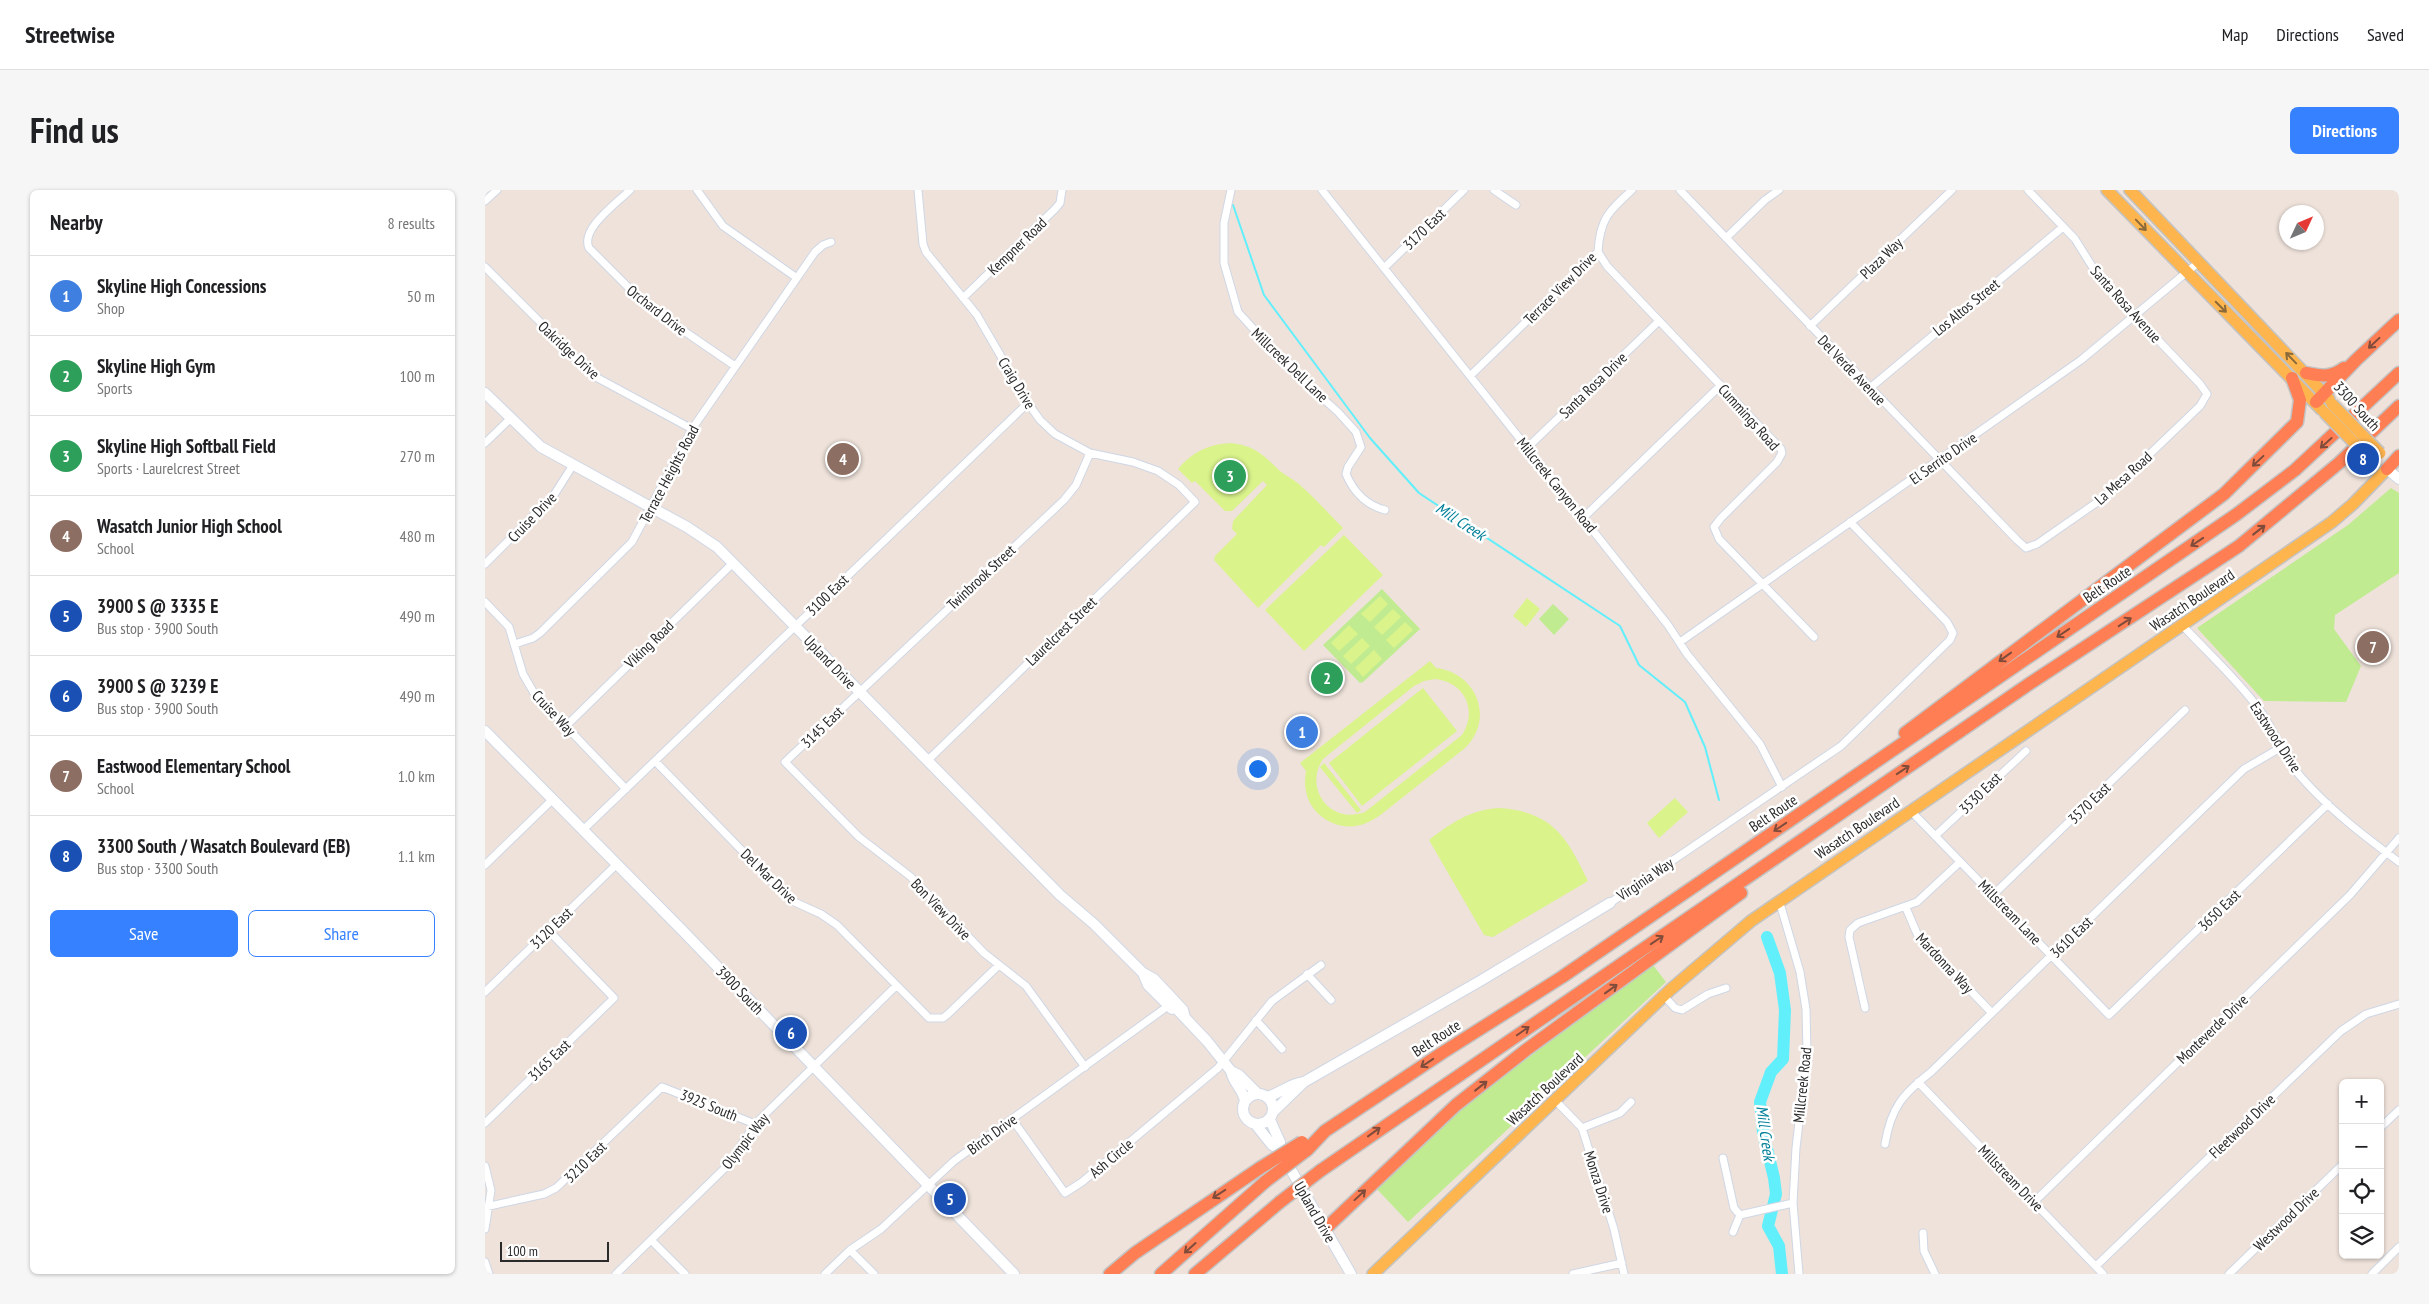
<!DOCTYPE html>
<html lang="en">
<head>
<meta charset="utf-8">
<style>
  :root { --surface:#fff; --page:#f6f6f6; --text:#202124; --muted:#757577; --line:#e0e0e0; --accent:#3681ff }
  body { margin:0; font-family:"PT Sans Narrow",sans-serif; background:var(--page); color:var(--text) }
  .controls { position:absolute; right:15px; bottom:15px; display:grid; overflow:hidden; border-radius:8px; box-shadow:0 1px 4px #0004 }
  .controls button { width:45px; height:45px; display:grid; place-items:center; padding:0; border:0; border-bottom:1px solid var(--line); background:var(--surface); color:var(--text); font:25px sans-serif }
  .compass { position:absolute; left:1794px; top:15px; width:45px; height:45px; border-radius:50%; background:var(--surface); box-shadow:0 1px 4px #0004; rotate:46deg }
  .scale { position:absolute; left:15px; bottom:12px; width:109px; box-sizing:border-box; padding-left:5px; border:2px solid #2a2a2a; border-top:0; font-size:14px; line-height:18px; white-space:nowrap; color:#2a2a2a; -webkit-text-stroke:4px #fff; paint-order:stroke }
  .you { position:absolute; left:772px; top:578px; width:18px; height:18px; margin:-12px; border:4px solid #fff; border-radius:50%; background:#1a73e8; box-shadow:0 0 0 8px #1a73e833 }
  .badge { display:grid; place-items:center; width:32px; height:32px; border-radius:50%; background:var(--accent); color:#fff; font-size:16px; font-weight:700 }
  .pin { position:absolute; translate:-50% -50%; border:2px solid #fff; box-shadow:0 1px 5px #0006 }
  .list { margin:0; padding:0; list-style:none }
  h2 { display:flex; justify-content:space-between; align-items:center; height:65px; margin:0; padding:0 20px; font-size:21px }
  h2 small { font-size:16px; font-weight:400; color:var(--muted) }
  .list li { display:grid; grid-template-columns:32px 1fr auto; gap:15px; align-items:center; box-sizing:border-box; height:80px; padding:0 20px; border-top:1px solid var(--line) }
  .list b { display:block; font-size:19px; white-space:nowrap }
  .list p { margin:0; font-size:16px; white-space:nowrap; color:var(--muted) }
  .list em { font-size:16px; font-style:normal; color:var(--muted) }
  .actions { display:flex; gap:10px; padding:15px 20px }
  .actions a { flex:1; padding:11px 0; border:1px solid var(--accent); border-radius:8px; text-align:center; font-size:18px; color:var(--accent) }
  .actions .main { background:var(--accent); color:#fff }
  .icon { flex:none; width:28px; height:28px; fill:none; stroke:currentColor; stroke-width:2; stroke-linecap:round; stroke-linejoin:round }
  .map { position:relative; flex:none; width:1914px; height:1084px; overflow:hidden; border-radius:8px }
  header { display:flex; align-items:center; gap:30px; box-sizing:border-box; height:70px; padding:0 25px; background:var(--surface); border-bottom:1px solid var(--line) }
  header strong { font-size:24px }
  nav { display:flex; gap:28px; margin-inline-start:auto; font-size:18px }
  .intro { display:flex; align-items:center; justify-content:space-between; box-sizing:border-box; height:120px; padding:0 30px }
  h1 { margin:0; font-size:35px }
  .button { padding:12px 22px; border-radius:8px; background:var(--accent); color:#fff; font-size:18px; font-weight:700 }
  main { display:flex; gap:30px; padding:0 30px }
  aside { flex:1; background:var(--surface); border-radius:8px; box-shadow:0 1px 4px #0004 }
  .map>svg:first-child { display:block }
  .green { fill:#c0eb91 }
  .pitch { fill:#daf38b; fill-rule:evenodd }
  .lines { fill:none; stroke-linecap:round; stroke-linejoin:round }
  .stream { stroke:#62effc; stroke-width:2 }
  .river { stroke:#62effc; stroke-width:12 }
  .street-casing { stroke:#cfd7e5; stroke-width:9 }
  .secondary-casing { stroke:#cfd7e5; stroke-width:12 }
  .primary-casing { stroke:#c3c3c3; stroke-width:14 }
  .highway-casing { stroke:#c3c3c3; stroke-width:15 }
  .street { stroke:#fff; stroke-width:7 }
  .secondary { stroke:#fff; stroke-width:10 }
  .primary { stroke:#ffb54e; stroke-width:11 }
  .highway { stroke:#ff7e54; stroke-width:12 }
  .primary-bridge-casing { stroke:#c3c3c3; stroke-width:14; stroke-linecap:butt }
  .highway-bridge-casing { stroke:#c3c3c3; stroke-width:15; stroke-linecap:butt }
  .primary-bridge { stroke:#ffb54e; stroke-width:11 }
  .highway-bridge { stroke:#ff7e54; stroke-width:12 }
  .oneway { stroke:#8a693a }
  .oneway2 { stroke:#7f4c3b }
  .labels { text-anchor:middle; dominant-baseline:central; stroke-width:5; stroke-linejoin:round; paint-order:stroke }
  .street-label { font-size:15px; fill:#2a2a2a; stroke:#fff }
  .water-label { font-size:16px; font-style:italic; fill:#028199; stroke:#fff }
</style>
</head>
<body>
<header>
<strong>Streetwise</strong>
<nav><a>Map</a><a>Directions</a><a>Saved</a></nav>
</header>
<div class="intro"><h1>Find us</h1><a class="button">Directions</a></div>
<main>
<aside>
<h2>Nearby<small>8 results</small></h2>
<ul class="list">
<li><span class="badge" style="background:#3f7fe0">1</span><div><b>Skyline High Concessions</b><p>Shop</p></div><em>50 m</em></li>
<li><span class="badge" style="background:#2e9e5b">2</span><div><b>Skyline High Gym</b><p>Sports</p></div><em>100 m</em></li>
<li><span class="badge" style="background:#2e9e5b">3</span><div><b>Skyline High Softball Field</b><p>Sports · Laurelcrest Street</p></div><em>270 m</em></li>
<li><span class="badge" style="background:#8d6e63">4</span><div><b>Wasatch Junior High School</b><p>School</p></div><em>480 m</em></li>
<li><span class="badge" style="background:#1a4fb4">5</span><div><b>3900 S @ 3335 E</b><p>Bus stop · 3900 South</p></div><em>490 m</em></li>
<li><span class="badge" style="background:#1a4fb4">6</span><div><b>3900 S @ 3239 E</b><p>Bus stop · 3900 South</p></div><em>490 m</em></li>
<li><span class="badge" style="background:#8d6e63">7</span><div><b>Eastwood Elementary School</b><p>School</p></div><em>1.0 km</em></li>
<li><span class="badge" style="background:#1a4fb4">8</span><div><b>3300 South / Wasatch Boulevard (EB)</b><p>Bus stop · 3300 South</p></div><em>1.1 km</em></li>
</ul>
<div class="actions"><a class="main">Save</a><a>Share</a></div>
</aside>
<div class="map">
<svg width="1914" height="1084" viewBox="0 0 1914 1084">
  <rect width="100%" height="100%" fill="#eee2da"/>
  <path class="green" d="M 1906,298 L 1914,303 L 1914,383 L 1850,425 L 1849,439 L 1876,476 L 1861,512 L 1779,511 L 1712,438 L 1863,335 Z
    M 897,399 L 935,439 L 878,492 L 875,493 L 838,455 Z
    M 1068,414 L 1084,429 L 1069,445 L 1054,429 Z
    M 1168,775 L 1181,792 L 923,1032 L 890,997 L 974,919 Z"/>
  <path class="pitch" d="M 746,253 C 771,256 778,265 795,281 C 802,287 811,290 817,297 C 832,310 845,325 858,338 L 839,357 L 836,355 L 773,418 L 729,370 L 730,366 L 752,344 L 747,339 L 748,331 L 782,295 L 778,291 L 747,321 L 740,321 L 710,291 L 707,293 L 693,279 C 707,262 724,254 746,253 Z
    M 859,345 L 898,385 L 819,461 L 780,420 Z
    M 895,406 L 903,414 L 885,432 L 876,424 Z
    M 1042,408 L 1055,419 L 1041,437 L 1028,426 Z
    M 908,419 L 916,427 L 897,445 L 889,437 Z
    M 920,432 L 928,440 L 909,458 L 901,450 Z
    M 864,435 L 873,444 L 854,461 L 846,453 Z
    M 877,448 L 885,456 L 866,474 L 858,466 Z
    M 889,460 L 897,469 L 878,487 L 870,478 Z
    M 945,471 L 951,478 C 992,483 1010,529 980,558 C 959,575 938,591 917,608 C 905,617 893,629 879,634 C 864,639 848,636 836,626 C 822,615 818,598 821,581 L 815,573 ZM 950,489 C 980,492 993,521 977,545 L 880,622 C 846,635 818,599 838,569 L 929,496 L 939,491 Z
    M 938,498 L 972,541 L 877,616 L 844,573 Z
    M 839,573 L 876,620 L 872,623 L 835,577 Z
    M 1190,608 L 1203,622 L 1174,648 L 1162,633 Z
    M 1013,618 C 1067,621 1082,647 1103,691 L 1008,747 L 999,745 L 944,650 C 966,633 985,620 1013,618 Z"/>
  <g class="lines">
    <path class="stream" d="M 748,15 L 779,105 L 885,248 L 934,303 L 1135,436 L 1154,475 L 1200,512 L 1220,557 L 1234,610"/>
    <path class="river" d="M 1282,747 L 1295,783 L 1300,820 L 1298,869 L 1286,882 L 1275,912 L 1278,942 L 1289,988 L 1291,1004 L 1283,1036 L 1294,1056 L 1297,1084"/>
    <g class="street-casing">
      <path id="street" d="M 145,0 C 132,13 95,39 104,58 L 161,115 L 250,176
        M 212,0 L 238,36 L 312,88
        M 433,0 L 438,54 L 441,62 L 492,125 L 543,213 L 555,230 L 570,244 L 605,263 L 648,272 L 673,281 L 694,295 L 710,312 L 442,571
        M 746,0 L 739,33 L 739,73 L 753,122 L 806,180 L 853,222 L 871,242 L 876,257 L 863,277 L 861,284 C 869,303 881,315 900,320
        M 837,0 L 1183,435 L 1202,464 L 1275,554 L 1297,597
        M 1009,0 L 1031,15
        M 1195,0 L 1532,350 L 1541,358 L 1552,354 L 1621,306 L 1715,216 L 1722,204 L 1715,194 L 1615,89 L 1590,49 L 1543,0
        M 0,11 L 12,0
        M 1241,48 L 1280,10 L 1294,0
        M 1113,62 L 1122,76 L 1296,259 L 1297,263 L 1292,272 L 1236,328 L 1229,337 L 1234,349 L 1329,447
        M 0,77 L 109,186 L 207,239
        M 899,78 L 979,0
        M 478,108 L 570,19 L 575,13 L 577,0
        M 1325,136 L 1467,0
        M 985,186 L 1113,62 C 1115,29 1123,22 1147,0
        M 1385,198 L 1578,37
        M 0,253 L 25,229
        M 1042,258 L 1174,131
        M 1098,328 L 1236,195
        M 0,374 L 69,305 L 88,275
        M 0,412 L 24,437 L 38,484 L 49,503 L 141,599
        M 1697,435 C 1722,462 1752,489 1774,519 C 1790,541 1798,566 1816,587 C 1845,620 1879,646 1914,672
        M 1195,452 L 1596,170 L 1714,72
        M 30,454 L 48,448 L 55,443 L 147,352 L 207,239 L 330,62 L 338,55 L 346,52
        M 81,536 L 248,373
        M 170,571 L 305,710 L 336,724 L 352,735 L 444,828 L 458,828 L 463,824 L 514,775
        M 1425,620 L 1624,825 L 1843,614
        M 99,639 L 543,213
        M 1450,646 L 1541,561
        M 0,675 L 67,610
        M 1508,705 L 1700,520
        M 1294,710 L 1315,782 L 1321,819 L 1322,863 L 1311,958 L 1308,1013 L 1314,1084
        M 1125,713 L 1356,556 L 1465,450 L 1468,443 L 1462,432 L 1365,332
        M 1421,718 L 1433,746 L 1507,823
        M 822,784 L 846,810
        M 0,802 L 132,674
        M 1179,806 L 1190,818 L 1197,820 L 1223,804 L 1241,798
        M 1380,818 L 1364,747 L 1365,740 L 1373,733 L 1432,712 L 1475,672
        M 771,830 L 797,859
        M 600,877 L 541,796 L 499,763 L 426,687 L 374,647 L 300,572 L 579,310 L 591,295 L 605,263
        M 1433,892 L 1618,1084
        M 1070,910 L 1097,938 L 1129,1039 L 1139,1084
        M 527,929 L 580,1003 L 597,992 L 733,878 L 787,811 L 836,775
        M 0,933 L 129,808 L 64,741
        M 1097,938 L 1135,923 L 1146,912
        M 1895,938 L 1914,920
        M 1400,954 C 1406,917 1418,904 1446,882 L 1759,579 L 1795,558
        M 1238,968 L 1249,1018 L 1255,1025 L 1308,1013
        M 0,976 L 6,1000 L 0,1039
        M 1549,1012 L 1865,705 L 1914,648
        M 0,1017 L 59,1004 L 71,998 L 177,897 L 270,934
        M 1248,1042 L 1255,1025
        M 1438,1043 L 1439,1061 L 1450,1084
        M 166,1050 L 200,1084
        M 365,1060 L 389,1084
        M 0,1072 L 4,1084
        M 1611,1076 L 1856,841 L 1881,824 L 1914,814
        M 131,1084 L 243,975 L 270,934 L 411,796
        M 340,1084 L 365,1060 L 396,1039 L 469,971 L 683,816
        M 1088,1084 L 1137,1073
        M 1744,1084 L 1858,974
        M 1887,1084 L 1914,1057"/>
    </g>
    <g class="secondary-casing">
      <path id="secondary" d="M 0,203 L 56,257 L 202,337 L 232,357 L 575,705 L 609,734 L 658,783 L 669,789 L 698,820 L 700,828
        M 1902,279 L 1914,289
        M 0,541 L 197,740 L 529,1084
        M 658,783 L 663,795 L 687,819
        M 683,816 L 687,814 L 722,851 L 746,881 L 754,885 L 773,904
        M 746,881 C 748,893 758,899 760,911
        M758 919a15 15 0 1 1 30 0a15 15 0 1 1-30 0Z
        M 782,907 C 796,903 804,894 819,892
        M 789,921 L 819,892 L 995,791 L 1125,713
        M 785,930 L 795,952 L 794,959
        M 771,935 L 787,955 L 794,959 L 866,1084"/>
    </g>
    <g class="primary-casing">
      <path id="primary" d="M 1622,0 L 1836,219
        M 1645,0 L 1844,209
        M 888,1084 L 1185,800 L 1266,731 L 1847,332 L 1868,314 L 1902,279"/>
    </g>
    <g class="highway-casing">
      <path id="highway" d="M 1821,183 C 1836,186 1846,188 1859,178
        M 1831,212 L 1871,170 L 1914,130
        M 1902,279 L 1914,266
        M 1420,543 L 1739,304 L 1812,232 L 1815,210 L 1807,188
        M 822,960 L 840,941 L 957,863 L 1077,787 L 1752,324 L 1810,280 L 1914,183
        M 835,981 L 1544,494 L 1754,356 L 1854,273 L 1914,216
        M 840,1039 L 971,915 L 1041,860 L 1256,703
        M 625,1084 L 650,1063 L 775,978
        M 676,1084 L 781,991
        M 710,1084 L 795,1012"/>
    </g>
    <use href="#street" class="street"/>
    <use href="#secondary" class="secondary"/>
    <use href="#primary" class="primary"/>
    <use href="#highway" class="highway"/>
    <g class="primary-bridge-casing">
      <path id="primary-bridge" d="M 1847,214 L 1895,263
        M 1839,222 L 1887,271"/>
    </g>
    <g class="highway-bridge-casing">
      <path id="highway-bridge" d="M 775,978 L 817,952
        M 781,991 L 822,960
        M 795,1012 L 835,981"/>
    </g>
    <use href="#primary-bridge" class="primary-bridge"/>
    <use href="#highway-bridge" class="highway-bridge"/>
  </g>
  <defs><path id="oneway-shaft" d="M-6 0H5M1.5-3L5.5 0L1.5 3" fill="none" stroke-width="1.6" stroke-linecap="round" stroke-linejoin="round" transform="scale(1.25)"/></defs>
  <g class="oneway">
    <use href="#oneway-shaft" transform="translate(1656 35) rotate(46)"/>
    <use href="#oneway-shaft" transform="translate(1736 117) rotate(45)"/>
    <use href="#oneway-shaft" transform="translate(1806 168) rotate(-134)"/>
  </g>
  <g class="oneway2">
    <use href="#oneway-shaft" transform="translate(1889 153) rotate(137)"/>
    <use href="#oneway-shaft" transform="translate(1841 253) rotate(138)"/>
    <use href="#oneway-shaft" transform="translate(1773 271) rotate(137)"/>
    <use href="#oneway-shaft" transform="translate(1774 340) rotate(-38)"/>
    <use href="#oneway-shaft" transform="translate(1712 352) rotate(146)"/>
    <use href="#oneway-shaft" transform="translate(1640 432) rotate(-33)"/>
    <use href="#oneway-shaft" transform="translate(1578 443) rotate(146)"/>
    <use href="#oneway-shaft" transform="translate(1520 467) rotate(144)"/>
    <use href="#oneway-shaft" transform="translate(1418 580) rotate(-34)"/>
    <use href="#oneway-shaft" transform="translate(1295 637) rotate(146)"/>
    <use href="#oneway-shaft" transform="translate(1172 750) rotate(-34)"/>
    <use href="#oneway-shaft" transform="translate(1126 799) rotate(-36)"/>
    <use href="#oneway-shaft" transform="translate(1038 841) rotate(-35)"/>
    <use href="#oneway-shaft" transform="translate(942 873) rotate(146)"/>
    <use href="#oneway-shaft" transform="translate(996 896) rotate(-38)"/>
    <use href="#oneway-shaft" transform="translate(889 942) rotate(-36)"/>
    <use href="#oneway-shaft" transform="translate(734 1004) rotate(147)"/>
    <use href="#oneway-shaft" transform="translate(875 1005) rotate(-43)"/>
    <use href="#oneway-shaft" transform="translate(705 1058) rotate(138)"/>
  </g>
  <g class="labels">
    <g class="street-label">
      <text transform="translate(939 39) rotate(-44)">3170 East</text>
      <text transform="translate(532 56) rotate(-44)">Kempner Road</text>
      <text transform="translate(1396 68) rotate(-44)">Plaza Way</text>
      <text transform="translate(1075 98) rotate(-45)">Terrace View Drive</text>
      <text transform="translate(1641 114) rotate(48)">Santa Rosa Avenue</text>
      <text transform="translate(1481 117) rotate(-39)">Los Altos Street</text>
      <text transform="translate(172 120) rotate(38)">Orchard Drive</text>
      <text transform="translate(84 160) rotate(43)">Oakridge Drive</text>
      <text transform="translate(805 175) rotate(44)">Millcreek Dell Lane</text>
      <text transform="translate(1367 180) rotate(46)">Del Verde Avenue</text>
      <text transform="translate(532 193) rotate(59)">Craig Drive</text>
      <text transform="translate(1108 195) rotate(-44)">Santa Rosa Drive</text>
      <text transform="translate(1872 216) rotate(48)">3300 South</text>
      <text transform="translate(1264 227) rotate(48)">Cummings Road</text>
      <text transform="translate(1458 268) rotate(-35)">El Serrito Drive</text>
      <text transform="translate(184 284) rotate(-62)">Terrace Heights Road</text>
      <text transform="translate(1638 288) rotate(-42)">La Mesa Road</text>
      <text transform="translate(1072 295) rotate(51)">Millcreek Canyon Road</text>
      <text transform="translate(47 327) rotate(-46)">Cruise Drive</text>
      <text transform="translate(496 387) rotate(-43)">Twinbrook Street</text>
      <text transform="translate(1622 394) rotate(-34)">Belt Route</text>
      <text transform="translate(342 405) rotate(-44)">3100 East</text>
      <text transform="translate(1707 410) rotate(-34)">Wasatch Boulevard</text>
      <text transform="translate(576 441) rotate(-44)">Laurelcrest Street</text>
      <text transform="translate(164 454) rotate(-44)">Viking Road</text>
      <text transform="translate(345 472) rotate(46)">Upland Drive</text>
      <text transform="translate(69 523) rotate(47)">Cruise Way</text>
      <text transform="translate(337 537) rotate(-44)">3145 East</text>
      <text transform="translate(1791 547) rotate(57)">Eastwood Drive</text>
      <text transform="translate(1495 603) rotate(-44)">3530 East</text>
      <text transform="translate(1604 613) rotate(-44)">3570 East</text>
      <text transform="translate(1288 623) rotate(-34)">Belt Route</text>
      <text transform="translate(1372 638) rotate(-34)">Wasatch Boulevard</text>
      <text transform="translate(284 686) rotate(44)">Del Mar Drive</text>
      <text transform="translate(1160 689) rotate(-34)">Virginia Way</text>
      <text transform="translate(456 719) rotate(46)">Bon View Drive</text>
      <text transform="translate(1734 720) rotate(-44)">3650 East</text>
      <text transform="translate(1525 722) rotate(46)">Millstream Lane</text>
      <text transform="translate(66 738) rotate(-44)">3120 East</text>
      <text transform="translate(1586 747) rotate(-44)">3610 East</text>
      <text transform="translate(1460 773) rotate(47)">Mardonna Way</text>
      <text transform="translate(255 800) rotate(46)">3900 South</text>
      <text transform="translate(1727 839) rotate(-44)">Monteverde Drive</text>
      <text transform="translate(951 848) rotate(-33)">Belt Route</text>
      <text transform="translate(64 870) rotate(-44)">3165 East</text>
      <text transform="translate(1317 895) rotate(-84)">Millcreek Road</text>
      <text transform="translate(1060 899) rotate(-43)">Wasatch Boulevard</text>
      <text transform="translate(224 915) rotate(22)">3925 South</text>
      <text transform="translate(1757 936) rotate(-44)">Fleetwood Drive</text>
      <text transform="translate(507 944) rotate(-36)">Birch Drive</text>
      <text transform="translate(260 951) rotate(-52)">Olympic Way</text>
      <text transform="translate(626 968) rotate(-40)">Ash Circle</text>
      <text transform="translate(100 972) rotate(-44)">3210 East</text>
      <text transform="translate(1526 988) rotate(46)">Millstream Drive</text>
      <text transform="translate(1114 992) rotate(72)">Monza Drive</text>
      <text transform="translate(830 1022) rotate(60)">Upland Drive</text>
      <text transform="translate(1801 1029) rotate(-44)">Westwood Drive</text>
    </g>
    <g class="water-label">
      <text transform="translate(976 331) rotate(33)">Mill Creek</text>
      <text transform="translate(1281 943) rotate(82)">Mill Creek</text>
    </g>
  </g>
</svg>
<div class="controls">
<button>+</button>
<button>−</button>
<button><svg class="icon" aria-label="locate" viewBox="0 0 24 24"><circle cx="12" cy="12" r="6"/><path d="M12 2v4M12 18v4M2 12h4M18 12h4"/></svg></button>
<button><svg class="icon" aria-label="layers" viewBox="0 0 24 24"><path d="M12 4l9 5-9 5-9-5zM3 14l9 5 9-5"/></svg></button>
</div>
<svg class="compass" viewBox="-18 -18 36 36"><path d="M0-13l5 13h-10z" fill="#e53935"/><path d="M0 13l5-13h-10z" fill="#757577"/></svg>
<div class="scale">100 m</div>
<div class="you"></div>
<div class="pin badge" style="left:817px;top:542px;background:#3f7fe0">1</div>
<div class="pin badge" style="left:842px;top:488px;background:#2e9e5b">2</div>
<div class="pin badge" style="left:745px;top:286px;background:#2e9e5b">3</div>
<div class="pin badge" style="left:358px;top:269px;background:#8d6e63">4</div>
<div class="pin badge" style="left:465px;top:1009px;background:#1a4fb4">5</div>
<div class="pin badge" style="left:306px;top:843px;background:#1a4fb4">6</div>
<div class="pin badge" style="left:1888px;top:457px;background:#8d6e63">7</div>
<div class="pin badge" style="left:1878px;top:269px;background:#1a4fb4">8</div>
</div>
</main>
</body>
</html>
